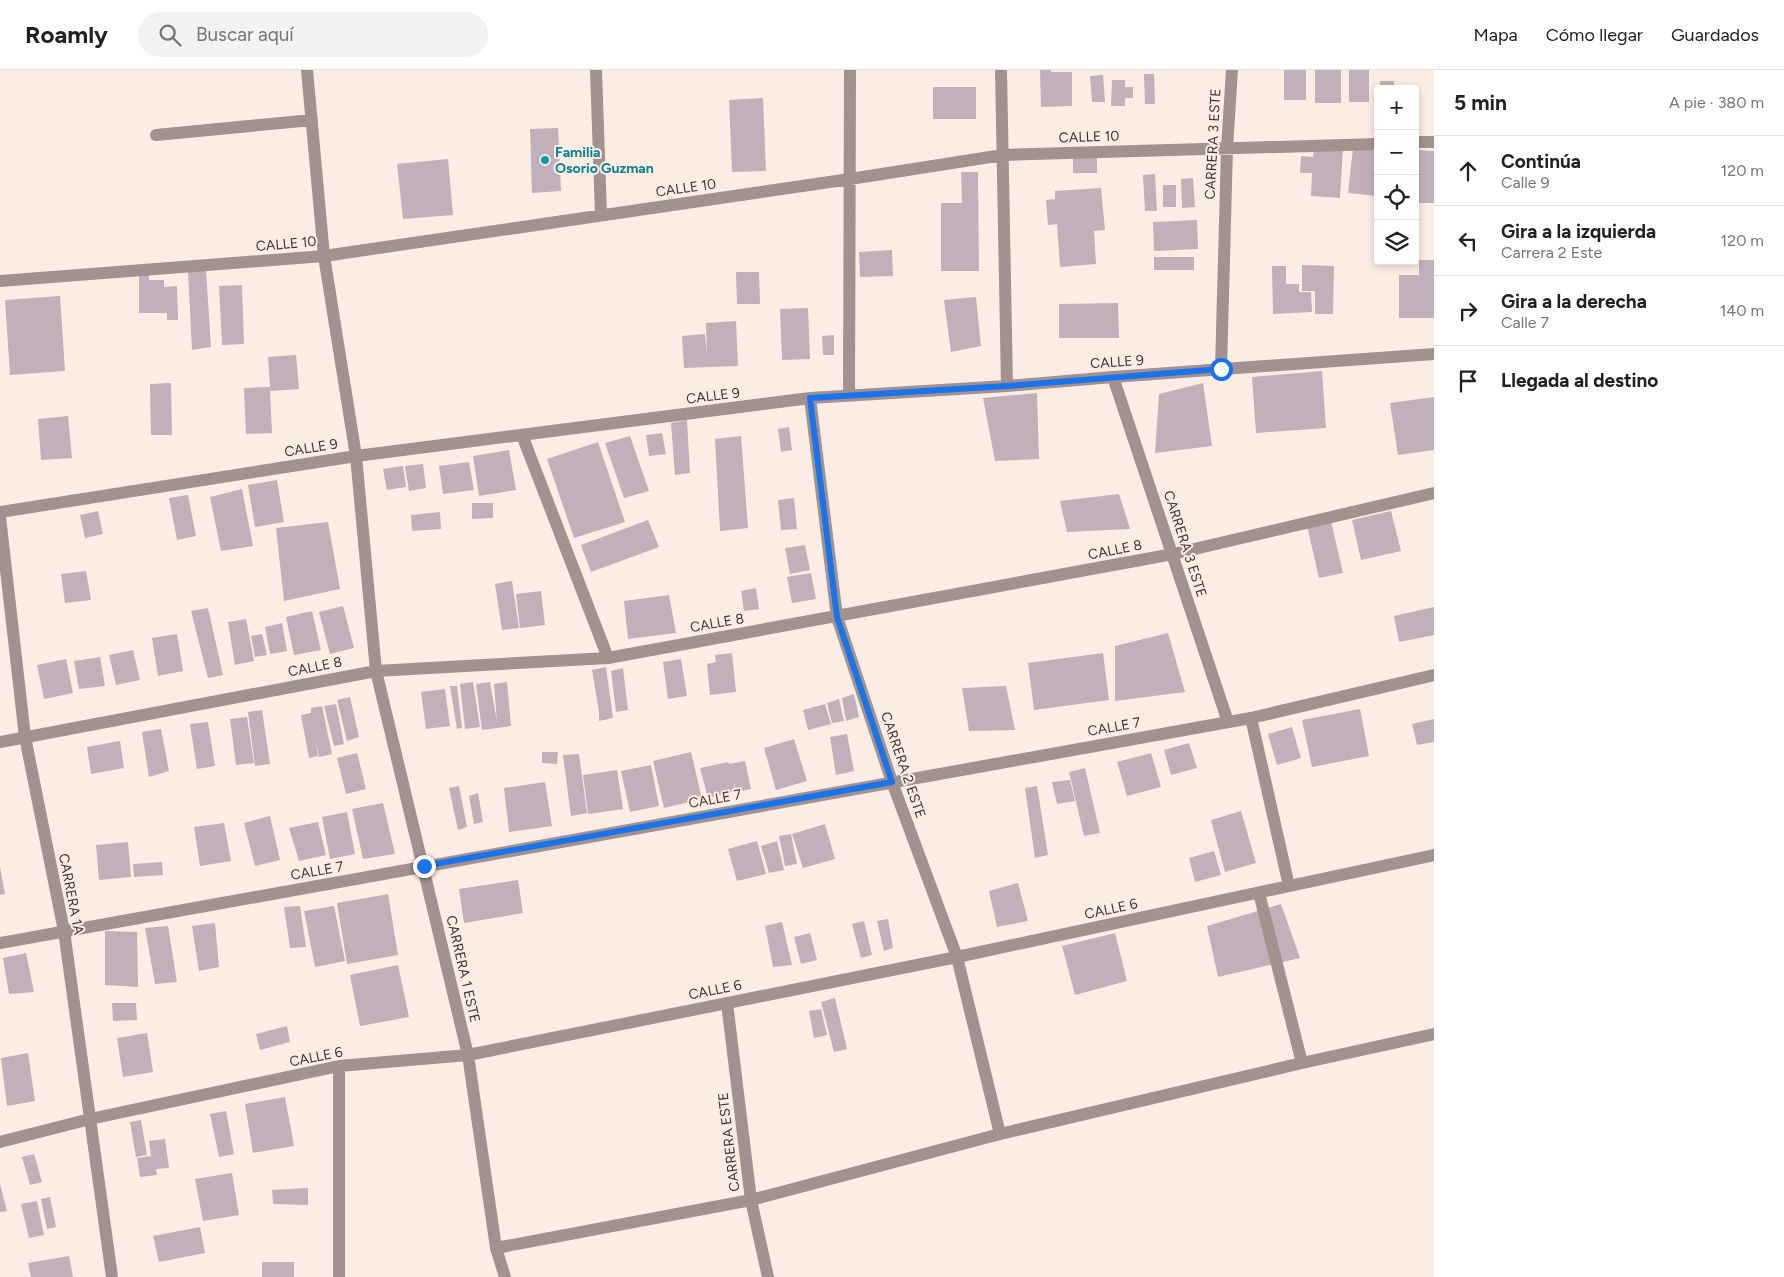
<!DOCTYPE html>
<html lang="es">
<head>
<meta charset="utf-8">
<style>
  :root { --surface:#fff; --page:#f2f2f2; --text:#202124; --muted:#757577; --line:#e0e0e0 }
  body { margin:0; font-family:Figtree,sans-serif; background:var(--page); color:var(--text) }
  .controls { position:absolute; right:15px; top:15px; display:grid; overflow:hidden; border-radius:5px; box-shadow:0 2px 8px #0003 }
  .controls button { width:45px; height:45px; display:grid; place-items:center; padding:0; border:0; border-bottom:1px solid var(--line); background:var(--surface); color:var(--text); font:25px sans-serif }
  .stop { position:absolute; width:15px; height:15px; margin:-11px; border:4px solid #1a73e8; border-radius:50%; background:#fff }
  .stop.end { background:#1a73e8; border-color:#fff; box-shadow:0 1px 5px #0008 }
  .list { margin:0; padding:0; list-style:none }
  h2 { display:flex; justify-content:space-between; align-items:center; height:65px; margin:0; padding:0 20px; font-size:21px }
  h2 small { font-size:16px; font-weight:400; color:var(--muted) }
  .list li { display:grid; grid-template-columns:32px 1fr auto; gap:15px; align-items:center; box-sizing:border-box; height:70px; padding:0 20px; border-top:1px solid var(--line) }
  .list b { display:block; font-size:19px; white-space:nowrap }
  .list p { margin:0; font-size:16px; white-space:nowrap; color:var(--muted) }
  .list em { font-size:16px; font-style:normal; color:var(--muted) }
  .icon { flex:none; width:28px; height:28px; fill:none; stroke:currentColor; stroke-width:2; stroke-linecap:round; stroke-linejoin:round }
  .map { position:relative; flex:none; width:1434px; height:1207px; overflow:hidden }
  header { display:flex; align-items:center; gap:30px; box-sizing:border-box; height:70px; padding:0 25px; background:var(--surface); border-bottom:1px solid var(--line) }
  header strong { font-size:24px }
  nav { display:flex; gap:28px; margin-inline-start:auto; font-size:18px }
  .search { width:350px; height:45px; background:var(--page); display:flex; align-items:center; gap:12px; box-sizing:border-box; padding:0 18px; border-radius:28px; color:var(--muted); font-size:19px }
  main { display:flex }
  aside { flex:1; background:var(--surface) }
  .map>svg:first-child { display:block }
  .building { fill:#c3afba }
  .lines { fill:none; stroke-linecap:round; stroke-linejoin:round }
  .minor { stroke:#a1918f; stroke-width:12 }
  .route { stroke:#1a73e8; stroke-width:6 }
  .culture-dot { fill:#0f9aa8; stroke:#fdece3; stroke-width:2 }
  .labels { text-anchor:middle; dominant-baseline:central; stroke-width:4; stroke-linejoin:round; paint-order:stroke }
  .street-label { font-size:14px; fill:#3e3631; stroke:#fdece3 }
  .culture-label { font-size:14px; font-weight:bold; fill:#0d838f; stroke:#fdece3; text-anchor:start }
</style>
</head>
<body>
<header>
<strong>Roamly</strong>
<div class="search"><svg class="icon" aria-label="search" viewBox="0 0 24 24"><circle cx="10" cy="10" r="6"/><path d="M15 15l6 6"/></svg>Buscar aquí</div>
<nav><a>Mapa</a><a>Cómo llegar</a><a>Guardados</a></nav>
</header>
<main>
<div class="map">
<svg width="1434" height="1207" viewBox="0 0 1434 1207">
  <rect width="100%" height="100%" fill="#fdece3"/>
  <path class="building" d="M 1040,0 L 1051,0 L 1051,2 L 1072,2 L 1072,36 L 1041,37 Z
    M 1284,0 L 1306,0 L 1306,30 L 1284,30 Z
    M 1315,0 L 1341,0 L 1341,33 L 1315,33 Z
    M 1349,0 L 1369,0 L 1369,32 L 1349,32 Z
    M 1144,4 L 1154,4 L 1155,34 L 1145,34 Z
    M 1103,5 L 1105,32 L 1092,32 L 1090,6 Z
    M 1112,10 L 1125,10 L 1125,17 L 1133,17 L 1133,28 L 1125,28 L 1125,36 L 1111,36 Z
    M 1380,11 L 1394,11 L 1394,19 L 1380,19 Z
    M 933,17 L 976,17 L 976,49 L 933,49 Z
    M 763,28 L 766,101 L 732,102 L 729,30 Z
    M 558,58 L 561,121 L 532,123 L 530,59 Z
    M 1314,77 L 1343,78 L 1340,128 L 1311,126 L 1312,103 L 1300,103 L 1301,86 L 1313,87 Z
    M 1353,78 L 1378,81 L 1378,126 L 1348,123 Z
    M 1418,80 L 1434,81 L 1434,133 L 1415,133 Z
    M 1073,84 L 1097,84 L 1097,103 L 1073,103 Z
    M 448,89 L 453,145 L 403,149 L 397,94 Z
    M 961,102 L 978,102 L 979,201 L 941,201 L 941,133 L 962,133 Z
    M 1155,104 L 1157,141 L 1145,141 L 1143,105 Z
    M 1193,108 L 1195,137 L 1182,138 L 1181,109 Z
    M 1163,115 L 1176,115 L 1176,137 L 1163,137 Z
    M 1101,118 L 1105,160 L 1094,161 L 1096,194 L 1060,197 L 1057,154 L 1048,155 L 1046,130 L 1055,129 L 1055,121 Z
    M 1197,150 L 1198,179 L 1154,181 L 1153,152 Z
    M 892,180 L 893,206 L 860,207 L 859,182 Z
    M 1154,187 L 1194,187 L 1194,200 L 1154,200 Z
    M 1419,190 L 1434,190 L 1434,248 L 1399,248 L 1399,205 L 1419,205 Z
    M 1302,195 L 1334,196 L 1333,244 L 1315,244 L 1315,221 L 1302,221 Z
    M 1272,196 L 1286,196 L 1286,214 L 1299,214 L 1299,222 L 1311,222 L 1312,242 L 1273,244 Z
    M 206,200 L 211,277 L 192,280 L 188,202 Z
    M 736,202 L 759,202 L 760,234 L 737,234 Z
    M 139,205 L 149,205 L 149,210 L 164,210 L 164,217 L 177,216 L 178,250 L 167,250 L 167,243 L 139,243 Z
    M 242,215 L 244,274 L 222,275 L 219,216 Z
    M 60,226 L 65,301 L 10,305 L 5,230 Z
    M 976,227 L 981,276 L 951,282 L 944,230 Z
    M 1118,233 L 1119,268 L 1059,268 L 1059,234 Z
    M 808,238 L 810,289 L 782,290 L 780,239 Z
    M 736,251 L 738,296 L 684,298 L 682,266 L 705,264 L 707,287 L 706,253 Z
    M 834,265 L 834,285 L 823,285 L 822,266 Z
    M 296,285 L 299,319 L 270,321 L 272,363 L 246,364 L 244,318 L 270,317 L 268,287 Z
    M 1322,301 L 1326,358 L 1256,363 L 1252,307 Z
    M 171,313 L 172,365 L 151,365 L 150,314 Z
    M 1203,313 L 1212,376 L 1155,383 L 1159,324 Z
    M 1037,323 L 1039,389 L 995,391 L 983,328 Z
    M 1434,327 L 1434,380 L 1398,385 L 1390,333 Z
    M 68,346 L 72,388 L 41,390 L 38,349 Z
    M 687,350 L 690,403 L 675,405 L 671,353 Z
    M 789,357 L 792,380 L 781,382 L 778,359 Z
    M 662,363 L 666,384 L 649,386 L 646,365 Z
    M 630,366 L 649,421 L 624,428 L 605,373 Z
    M 741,366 L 748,458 L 720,461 L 715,369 Z
    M 598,372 L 625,452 L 574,468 L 547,389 Z
    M 509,380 L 516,420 L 479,426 L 473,386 Z
    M 469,392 L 474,420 L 443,424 L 439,396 Z
    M 423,394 L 426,418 L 409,421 L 405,396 Z
    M 403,396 L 406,417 L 387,420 L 383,399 Z
    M 277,410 L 284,452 L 255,457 L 248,415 Z
    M 242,419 L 253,476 L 221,481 L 210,427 Z
    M 1119,424 L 1130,459 L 1067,462 L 1060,431 Z
    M 188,425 L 196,466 L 177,470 L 169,428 Z
    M 794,428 L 797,459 L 781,460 L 778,430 Z
    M 472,433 L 493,433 L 493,448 L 472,449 Z
    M 98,441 L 103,464 L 85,468 L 80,445 Z
    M 1391,441 L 1401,481 L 1361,490 L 1352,450 Z
    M 440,442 L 441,459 L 412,461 L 411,445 Z
    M 648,450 L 659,477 L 591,502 L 581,475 Z
    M 1331,451 L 1343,503 L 1319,508 L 1307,456 Z
    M 328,452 L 340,519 L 284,531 L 276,458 Z
    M 805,475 L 810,500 L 790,504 L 785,478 Z
    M 86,501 L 91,530 L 65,533 L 61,504 Z
    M 811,503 L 816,529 L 792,533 L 787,507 Z
    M 512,511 L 519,558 L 502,560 L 495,514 Z
    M 756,518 L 759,539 L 744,541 L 741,521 Z
    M 541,521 L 545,555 L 520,558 L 516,524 Z
    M 669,525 L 676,563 L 628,569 L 624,531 Z
    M 343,536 L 354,578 L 330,584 L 319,542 Z
    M 1434,537 L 1434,565 L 1399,572 L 1394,546 Z
    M 208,538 L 223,605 L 208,608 L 191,541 Z
    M 312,541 L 321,580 L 294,585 L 286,547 Z
    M 246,549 L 254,591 L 235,595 L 228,552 Z
    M 282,553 L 287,581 L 270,584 L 265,557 Z
    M 1168,563 L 1185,622 L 1115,631 L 1115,576 Z
    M 177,564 L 183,601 L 158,606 L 152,568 Z
    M 262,564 L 267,585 L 255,587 L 251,566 Z
    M 133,580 L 140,610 L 116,615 L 109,585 Z
    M 732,583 L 736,622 L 710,625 L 707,594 L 716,592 L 715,585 Z
    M 1103,583 L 1109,630 L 1034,640 L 1028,593 Z
    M 100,587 L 105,616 L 79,619 L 74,591 Z
    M 66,589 L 73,623 L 44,629 L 37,595 Z
    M 681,589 L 687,626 L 668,629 L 663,592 Z
    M 606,597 L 613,648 L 599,651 L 599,642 L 592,600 Z
    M 623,598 L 628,640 L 616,642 L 611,601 Z
    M 473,612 L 480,657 L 465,659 L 460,614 Z
    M 490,612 L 497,652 L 494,614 L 507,612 L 511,656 L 482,660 L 476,614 Z
    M 450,616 L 457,616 L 462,658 L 457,659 Z
    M 1006,616 L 1015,660 L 969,661 L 962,618 Z
    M 445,619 L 450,656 L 426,659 L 421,622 Z
    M 854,624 L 859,647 L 846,651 L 842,628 Z
    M 350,627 L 359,667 L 347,671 L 337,630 Z
    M 839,629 L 844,651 L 832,653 L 827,633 Z
    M 336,634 L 344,674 L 334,676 L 324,636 Z
    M 825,634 L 831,654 L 808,660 L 803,640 Z
    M 322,636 L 332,684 L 319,687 L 316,670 L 318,686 L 309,688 L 301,645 L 311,643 L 311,638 Z
    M 1360,639 L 1369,686 L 1312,697 L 1302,650 Z
    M 262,640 L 270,694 L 255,696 L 248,642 Z
    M 247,647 L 254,693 L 236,695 L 230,649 Z
    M 1434,649 L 1434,672 L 1417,675 L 1412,654 Z
    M 208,652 L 215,696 L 197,699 L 190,654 Z
    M 1292,657 L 1301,688 L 1277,695 L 1268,664 Z
    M 161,659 L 169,701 L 149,707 L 142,662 Z
    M 847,664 L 854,701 L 836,705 L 830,667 Z
    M 794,669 L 807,711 L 776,720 L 764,678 Z
    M 120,671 L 124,698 L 91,704 L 87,677 Z
    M 1189,673 L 1197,698 L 1171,705 L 1164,680 Z
    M 542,682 L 558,682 L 557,694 L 542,693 Z
    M 691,682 L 702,729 L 664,738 L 653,691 Z
    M 357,683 L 366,719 L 346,724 L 337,688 Z
    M 1151,683 L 1161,717 L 1127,726 L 1117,692 Z
    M 579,684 L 587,743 L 571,746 L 563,685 Z
    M 745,691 L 751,719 L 737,722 L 734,712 L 735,721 L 708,728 L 700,698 L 728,692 L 729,694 Z
    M 651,695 L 659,736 L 630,742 L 621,701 Z
    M 1085,698 L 1100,763 L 1084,766 L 1069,702 Z
    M 617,700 L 623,739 L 588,744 L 583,705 Z
    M 1070,710 L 1075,731 L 1057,734 L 1052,712 Z
    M 545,712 L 552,756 L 509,762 L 504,718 Z
    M 459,716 L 467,757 L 458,760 L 449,718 Z
    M 1037,716 L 1048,785 L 1035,788 L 1025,718 Z
    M 478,723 L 483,752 L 474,754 L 469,726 Z
    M 383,733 L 395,784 L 363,789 L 352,739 Z
    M 1241,741 L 1256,793 L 1225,802 L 1211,750 Z
    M 347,742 L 355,784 L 330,789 L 322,747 Z
    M 270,746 L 280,790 L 255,796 L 244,753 Z
    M 318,752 L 326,785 L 299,791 L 289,758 Z
    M 224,753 L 231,791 L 200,796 L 194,757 Z
    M 825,754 L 835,789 L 803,798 L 792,764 Z
    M 791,764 L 797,794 L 785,796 L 779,766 Z
    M 757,771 L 766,804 L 737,811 L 728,779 Z
    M 777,771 L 784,800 L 769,803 L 761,776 Z
    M 128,772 L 131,807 L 99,810 L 96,775 Z
    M 1214,781 L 1221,805 L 1195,812 L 1189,788 Z
    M 162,792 L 163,805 L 134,807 L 133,794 Z
    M 0,797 L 5,824 L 0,825 Z
    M 518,810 L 523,843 L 464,853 L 459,819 Z
    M 1018,813 L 1028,851 L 997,857 L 989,821 Z
    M 388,824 L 398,885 L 347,894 L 337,833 Z
    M 1281,834 L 1300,888 L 1218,907 L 1207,856 Z
    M 300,836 L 306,877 L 290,878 L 284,837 Z
    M 334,836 L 345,891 L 315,897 L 304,841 Z
    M 888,849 L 893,878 L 884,881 L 877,851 Z
    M 864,851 L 872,885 L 861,888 L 852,854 Z
    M 782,852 L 792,895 L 773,897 L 765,856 Z
    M 215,853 L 219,897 L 199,901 L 192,856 Z
    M 168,856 L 177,912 L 155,914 L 145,858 Z
    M 105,861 L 137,862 L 138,917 L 105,915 Z
    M 810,863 L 817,890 L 801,894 L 794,867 Z
    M 1115,863 L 1127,911 L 1075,925 L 1062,876 Z
    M 26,883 L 34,922 L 9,924 L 3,888 Z
    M 398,895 L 409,947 L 360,956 L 350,905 Z
    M 835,928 L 847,979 L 834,982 L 821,932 Z
    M 112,933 L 136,933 L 137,950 L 113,951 Z
    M 821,939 L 827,965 L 814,968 L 809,941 Z
    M 287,956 L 290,972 L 260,980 L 256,964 Z
    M 147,963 L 153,1002 L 123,1007 L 117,968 Z
    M 28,983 L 35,1031 L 7,1036 L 1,988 Z
    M 285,1027 L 294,1076 L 253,1083 L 245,1034 Z
    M 226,1041 L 234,1084 L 219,1087 L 210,1044 Z
    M 141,1050 L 147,1085 L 136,1087 L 130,1052 Z
    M 165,1069 L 169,1098 L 156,1099 L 157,1105 L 140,1107 L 137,1088 L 151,1086 L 149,1071 Z
    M 34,1084 L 42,1112 L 30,1115 L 22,1087 Z
    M 232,1103 L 239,1145 L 203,1151 L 195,1109 Z
    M 0,1114 L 7,1141 L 0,1142 Z
    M 308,1118 L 308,1135 L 273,1134 L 272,1120 Z
    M 50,1127 L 56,1157 L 47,1159 L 41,1129 Z
    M 37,1131 L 44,1165 L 29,1168 L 21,1134 Z
    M 200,1157 L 205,1183 L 159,1192 L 153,1166 Z
    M 69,1186 L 73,1207 L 31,1207 L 28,1193 Z
    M 262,1192 L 294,1192 L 294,1207 L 262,1207 Z"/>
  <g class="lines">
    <path class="minor" d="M 307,0 L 324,186 L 356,386 L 376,601 L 468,985 L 496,1178 L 505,1207
      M 596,0 L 601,145
      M 1001,0 L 1007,316
      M 156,65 L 312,50
      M 1415,72 L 1434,72
      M 0,211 L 324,186 L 850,109 L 1003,85 L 1378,74
      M 1221,299 L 1227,78 L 1232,0
      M 1113,307 L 1228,652
      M 849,325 L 850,0
      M 810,328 L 837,547 L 892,712 L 957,887 L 1000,1064
      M 522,365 L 608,588
      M 0,442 L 356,386 L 810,328 L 1007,316 L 1113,307 L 1434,284
      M 0,447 L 25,667 L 64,861 L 112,1207
      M 1251,648 L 1289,816
      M 0,672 L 376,601 L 608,588 L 1173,484 L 1434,423
      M 1259,823 L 1302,993
      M 0,873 L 1251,648 L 1434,605
      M 727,933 L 751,1130 L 768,1207
      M 0,1072 L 90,1049 L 339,996 L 468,985 L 957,887 L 1434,785
      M 496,1178 L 751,1130 L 1000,1064 L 1302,993 L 1434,964
      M 339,1207 L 339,996"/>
  </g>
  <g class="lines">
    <path class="route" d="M 424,796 L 892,712 L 837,547 L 810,328 L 1007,316 L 1221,299"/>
  </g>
  <circle class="culture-dot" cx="545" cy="90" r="5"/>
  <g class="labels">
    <g class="street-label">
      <text transform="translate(1089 67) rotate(-2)">CALLE 10</text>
      <text transform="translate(1213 74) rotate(-87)">CARRERA 3 ESTE</text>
      <text transform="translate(686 118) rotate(-8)">CALLE 10</text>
      <text transform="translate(286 174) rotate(-5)">CALLE 10</text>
      <text transform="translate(1117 292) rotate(-4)">CALLE 9</text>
      <text transform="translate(713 326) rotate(-7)">CALLE 9</text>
      <text transform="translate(311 378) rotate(-9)">CALLE 9</text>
      <text transform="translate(1185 474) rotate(72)">CARRERA 3 ESTE</text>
      <text transform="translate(1115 480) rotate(-11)">CALLE 8</text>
      <text transform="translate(717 553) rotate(-10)">CALLE 8</text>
      <text transform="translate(315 597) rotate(-11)">CALLE 8</text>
      <text transform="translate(1114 657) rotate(-10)">CALLE 7</text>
      <text transform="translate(903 695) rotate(71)">CARRERA 2 ESTE</text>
      <text transform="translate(715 729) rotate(-10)">CALLE 7</text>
      <text transform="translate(317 801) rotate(-10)">CALLE 7</text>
      <text transform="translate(71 824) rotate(79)">CARRERA 1A</text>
      <text transform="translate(1111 839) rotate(-12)">CALLE 6</text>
      <text transform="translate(463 899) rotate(77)">CARRERA 1 ESTE</text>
      <text transform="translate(715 920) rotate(-11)">CALLE 6</text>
      <text transform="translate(316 987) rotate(-11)">CALLE 6</text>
      <text transform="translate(729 1072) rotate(-97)">CARRERA ESTE</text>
    </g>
    <g class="culture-label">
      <text x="555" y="82">Familia<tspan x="555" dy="16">Osorio Guzman</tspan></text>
    </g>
  </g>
</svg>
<div class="controls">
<button>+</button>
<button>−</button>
<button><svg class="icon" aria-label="locate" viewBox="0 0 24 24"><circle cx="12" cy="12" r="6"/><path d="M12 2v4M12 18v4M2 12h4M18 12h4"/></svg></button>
<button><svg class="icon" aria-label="layers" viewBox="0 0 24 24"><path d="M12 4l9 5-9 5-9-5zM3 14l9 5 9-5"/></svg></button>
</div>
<div class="stop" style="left:1221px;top:299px"></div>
<div class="stop end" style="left:424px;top:796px"></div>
</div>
<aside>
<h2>5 min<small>A pie · 380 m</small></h2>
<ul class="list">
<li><svg class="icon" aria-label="ahead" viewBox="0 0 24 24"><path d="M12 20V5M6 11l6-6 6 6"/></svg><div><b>Continúa</b><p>Calle 9</p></div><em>120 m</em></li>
<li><svg class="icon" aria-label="left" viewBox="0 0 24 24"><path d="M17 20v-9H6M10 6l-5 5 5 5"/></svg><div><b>Gira a la izquierda</b><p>Carrera 2 Este</p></div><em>120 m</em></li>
<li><svg class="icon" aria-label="right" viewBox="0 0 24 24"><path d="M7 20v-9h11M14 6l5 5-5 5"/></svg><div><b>Gira a la derecha</b><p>Calle 7</p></div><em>140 m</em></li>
<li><svg class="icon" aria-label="arrive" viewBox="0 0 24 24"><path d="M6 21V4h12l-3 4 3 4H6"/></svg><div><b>Llegada al destino</b></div></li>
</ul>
</aside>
</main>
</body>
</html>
